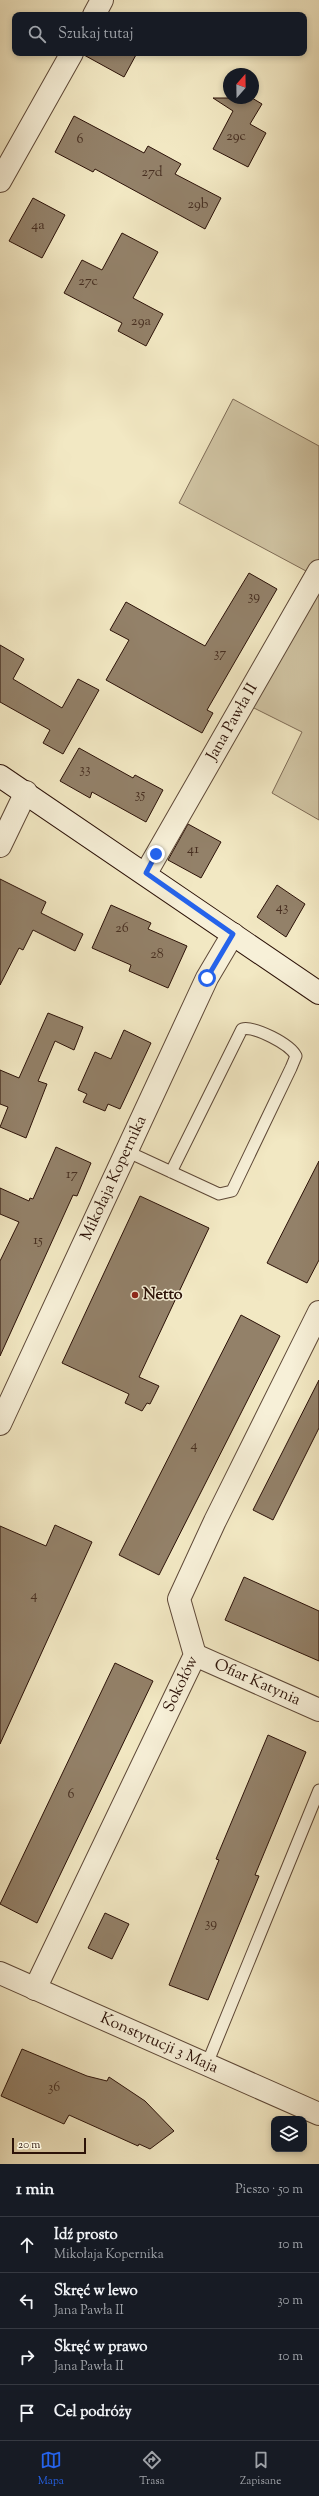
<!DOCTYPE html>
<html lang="pl">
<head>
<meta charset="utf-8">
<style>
  :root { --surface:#171b24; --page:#20242c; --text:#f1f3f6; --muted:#9ea1a6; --line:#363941; --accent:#2563eb }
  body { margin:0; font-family:"Sorts Mill Goudy",serif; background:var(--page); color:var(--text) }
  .controls { position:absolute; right:12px; bottom:12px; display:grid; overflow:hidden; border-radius:8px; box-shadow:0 2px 6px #0003 }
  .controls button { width:36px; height:36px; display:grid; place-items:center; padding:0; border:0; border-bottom:1px solid var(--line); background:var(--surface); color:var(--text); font:20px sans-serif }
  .compass { position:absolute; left:223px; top:68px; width:36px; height:36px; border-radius:50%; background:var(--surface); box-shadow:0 2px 6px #0003; rotate:20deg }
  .scale { position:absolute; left:12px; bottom:10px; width:74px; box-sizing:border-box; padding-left:4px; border:2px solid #2c1208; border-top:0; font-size:11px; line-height:14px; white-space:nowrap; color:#2c1208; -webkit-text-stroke:3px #f7f0d8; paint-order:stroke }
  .stop { position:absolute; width:12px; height:12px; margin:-9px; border:3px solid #2563eb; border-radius:50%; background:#fff }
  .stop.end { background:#2563eb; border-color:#fff; box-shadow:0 1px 4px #0008 }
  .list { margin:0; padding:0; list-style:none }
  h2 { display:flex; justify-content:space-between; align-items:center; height:52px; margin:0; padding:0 16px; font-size:17px }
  h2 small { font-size:13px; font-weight:400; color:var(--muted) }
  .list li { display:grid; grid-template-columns:26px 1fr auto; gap:12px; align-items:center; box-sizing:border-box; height:56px; padding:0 16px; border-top:1px solid var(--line) }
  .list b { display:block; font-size:15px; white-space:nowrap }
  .list p { margin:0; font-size:13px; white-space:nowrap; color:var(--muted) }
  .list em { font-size:13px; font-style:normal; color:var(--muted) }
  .icon { flex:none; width:22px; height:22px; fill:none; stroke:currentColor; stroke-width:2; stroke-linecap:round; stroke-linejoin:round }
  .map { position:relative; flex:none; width:319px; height:2164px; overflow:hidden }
  .search { position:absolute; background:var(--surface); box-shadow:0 2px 6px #0003; left:12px; right:12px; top:12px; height:44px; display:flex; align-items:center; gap:10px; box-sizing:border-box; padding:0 14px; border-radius:8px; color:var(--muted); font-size:15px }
  .sheet { height:276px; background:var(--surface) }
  nav { display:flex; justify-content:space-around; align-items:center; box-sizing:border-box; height:56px; border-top:1px solid var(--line); background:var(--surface); font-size:11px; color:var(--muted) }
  nav a { display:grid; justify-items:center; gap:2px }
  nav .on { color:var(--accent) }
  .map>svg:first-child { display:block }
  .green { fill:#d0c4a3; stroke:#7e6b56 }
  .building { fill:#938169; stroke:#2c1208 }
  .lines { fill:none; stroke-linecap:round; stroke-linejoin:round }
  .lane-casing { stroke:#5e4837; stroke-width:13 }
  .street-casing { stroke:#5e4837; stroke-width:24 }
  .secondary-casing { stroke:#2c1208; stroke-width:24 }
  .lane { stroke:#f7f0d8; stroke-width:11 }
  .street { stroke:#f7f0d8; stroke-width:22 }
  .secondary { stroke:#f7f0d8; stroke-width:22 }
  .route { stroke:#2563eb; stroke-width:5 }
  .poi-dot { fill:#8f2418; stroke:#f7f0d8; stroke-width:1.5 }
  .labels { text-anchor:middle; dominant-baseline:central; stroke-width:3; stroke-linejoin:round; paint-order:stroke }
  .number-label { font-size:14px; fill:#462e20 }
  .street-label { font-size:16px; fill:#2c1208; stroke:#f7f0d8 }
  .poi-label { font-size:16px; font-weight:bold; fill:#2c1208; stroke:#f7f0d8; text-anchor:start }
</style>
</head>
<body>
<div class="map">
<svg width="319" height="2164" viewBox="0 0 319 2164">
  <rect width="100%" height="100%" fill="#f2e8c3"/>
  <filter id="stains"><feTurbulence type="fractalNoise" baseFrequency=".005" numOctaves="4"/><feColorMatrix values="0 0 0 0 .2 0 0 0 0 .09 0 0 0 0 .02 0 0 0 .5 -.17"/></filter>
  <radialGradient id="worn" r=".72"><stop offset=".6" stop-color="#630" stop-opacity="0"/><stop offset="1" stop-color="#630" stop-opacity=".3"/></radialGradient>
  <path class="green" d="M 233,399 L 319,446 L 319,820 L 272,793 L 302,732 L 234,698 L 306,571 L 179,503 Z"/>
  <path class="building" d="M 84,53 L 137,53 L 124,77 L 84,55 Z
    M 213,98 L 252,98 L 262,104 L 250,124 L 266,133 L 248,167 L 213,149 L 233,111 Z
    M 74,116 L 144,153 L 148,146 L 181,164 L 175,174 L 221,198 L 205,229 L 95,169 L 93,172 L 55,152 Z
    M 33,198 L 65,215 L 42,258 L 9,241 Z
    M 122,233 L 158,252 L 133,298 L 163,314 L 146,346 L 118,331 L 122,323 L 64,293 L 82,260 L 102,270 Z
    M 249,573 L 277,589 L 207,710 L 213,713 L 202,733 L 106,680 L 129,640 L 110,630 L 126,602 L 205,646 Z
    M 0,645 L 24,659 L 13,679 L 62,708 L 78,679 L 99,690 L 63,754 L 43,743 L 50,730 L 0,702 Z
    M 79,748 L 133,778 L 135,775 L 163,790 L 146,822 L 92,792 L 90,798 L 60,781 Z
    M 188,824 L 221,842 L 201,878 L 168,860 Z
    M 0,879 L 46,902 L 41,913 L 83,934 L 75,951 L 33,930 L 23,950 L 19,948 L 0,985 Z
    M 277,885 L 305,904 L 286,937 L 257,917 Z
    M 111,905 L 151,923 L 148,929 L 187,946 L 168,988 L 129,971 L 131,965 L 92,948 Z
    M 48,1013 L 83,1027 L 74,1050 L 55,1041 L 38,1081 L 47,1084 L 26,1138 L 0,1127 L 8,1107 L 0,1104 L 0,1070 L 19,1078 Z
    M 124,1030 L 151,1043 L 120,1109 L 108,1104 L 105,1111 L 83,1102 L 87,1094 L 78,1090 L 95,1052 L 111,1059 Z
    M 56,1147 L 91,1163 L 77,1196 L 73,1195 L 0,1356 L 0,1261 L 19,1222 L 0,1214 L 0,1188 L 29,1201 L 30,1198 L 33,1199 Z
    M 319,1161 L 319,1260 L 307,1283 L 267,1263 Z
    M 140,1196 L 209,1228 L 139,1377 L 159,1386 L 150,1404 L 147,1403 L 142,1411 L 125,1403 L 129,1394 L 62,1363 Z
    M 241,1315 L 280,1336 L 159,1575 L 119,1555 Z
    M 319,1380 L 319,1428 L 273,1520 L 253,1510 Z
    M 55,1525 L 92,1542 L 0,1744 L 0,1526 L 46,1546 Z
    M 244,1577 L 319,1611 L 319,1661 L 225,1620 Z
    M 115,1663 L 153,1681 L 37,1923 L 0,1904 Z
    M 268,1735 L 306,1752 L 255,1875 L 259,1876 L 208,2000 L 169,1985 L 219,1860 L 216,1859 Z
    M 105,1913 L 129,1924 L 112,1959 L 88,1948 Z
    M 22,2049 L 87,2076 L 107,2081 L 109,2077 L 145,2101 L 174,2131 L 150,2149 L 139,2144 L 138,2146 L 69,2115 L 64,2124 L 1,2096 Z"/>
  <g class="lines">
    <g class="lane-casing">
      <path id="lane" d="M 126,1151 L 219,1194 L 232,1191 L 291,1068 L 296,1056 C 290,1044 255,1026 242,1029 L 171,1172
        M 207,2064 L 319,1790"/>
    </g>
    <g class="street-casing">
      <g id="street">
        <path d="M 94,15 L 102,0"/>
        <path d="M 0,181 L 72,53"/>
        <path d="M 0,846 L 26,792"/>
        <path id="s1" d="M 146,873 L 319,571"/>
        <path id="s2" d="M 0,1424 L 207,978 L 233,934"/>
        <path id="s3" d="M 195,1655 L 319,1710"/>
        <path id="s4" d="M 0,1973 L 319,2114"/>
        <path id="s5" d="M 35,1989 L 195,1655 L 179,1599 L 215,1521 L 319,1312"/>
      </g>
    </g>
    <g class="secondary-casing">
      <path id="secondary" d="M 0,776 L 319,993"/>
    </g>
    <use href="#lane" class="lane"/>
    <use href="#street" class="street"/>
    <use href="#secondary" class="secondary"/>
  </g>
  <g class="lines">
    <path class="route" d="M 156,854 L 146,873 L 233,934 L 207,978"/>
  </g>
  <circle class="poi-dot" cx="135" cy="1295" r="4"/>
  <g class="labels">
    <g class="number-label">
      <text x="236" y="137">29c</text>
      <text x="80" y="140">6</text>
      <text x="152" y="173">27d</text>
      <text x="198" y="205">29b</text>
      <text x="38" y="226">4a</text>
      <text x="88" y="282">27c</text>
      <text x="141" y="322">29a</text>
      <text x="254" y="597">39</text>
      <text x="220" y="654">37</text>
      <text x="85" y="770">33</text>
      <text x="140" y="795">35</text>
      <text x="193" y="850">41</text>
      <text x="282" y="908">43</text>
      <text x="122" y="929">26</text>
      <text x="157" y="955">28</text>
      <text x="72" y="1175">17</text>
      <text x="38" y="1241">15</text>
      <text x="194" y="1446">4</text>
      <text x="34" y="1596">4</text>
      <text x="71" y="1795">6</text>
      <text x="211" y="1924">39</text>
      <text x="54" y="2088">36</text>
    </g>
    <g class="street-label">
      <text stroke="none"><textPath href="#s1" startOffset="174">Jana Pawła II</textPath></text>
      <text stroke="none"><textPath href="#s2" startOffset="271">Mikołaja Kopernika</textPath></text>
      <text stroke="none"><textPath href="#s3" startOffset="68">Ofiar Katynia</textPath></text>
      <text stroke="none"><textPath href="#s5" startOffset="338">Sokołów</textPath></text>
      <text stroke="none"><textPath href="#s4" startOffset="174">Konstytucji 3 Maja</textPath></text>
    </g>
    <g class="poi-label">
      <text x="143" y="1295">Netto</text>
    </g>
  </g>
  <rect width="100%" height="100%" filter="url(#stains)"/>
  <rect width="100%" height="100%" fill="url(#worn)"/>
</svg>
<div class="controls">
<button><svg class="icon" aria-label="layers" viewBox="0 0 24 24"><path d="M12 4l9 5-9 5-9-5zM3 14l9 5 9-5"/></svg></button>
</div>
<svg class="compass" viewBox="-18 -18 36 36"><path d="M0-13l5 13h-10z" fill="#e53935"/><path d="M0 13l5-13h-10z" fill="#9ea1a6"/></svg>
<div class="scale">20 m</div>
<div class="stop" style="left:207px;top:978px"></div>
<div class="stop end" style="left:156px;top:854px"></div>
<div class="search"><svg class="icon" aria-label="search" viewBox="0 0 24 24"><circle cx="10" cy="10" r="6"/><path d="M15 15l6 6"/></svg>Szukaj tutaj</div>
</div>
<section class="sheet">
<h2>1 min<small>Pieszo · 50 m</small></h2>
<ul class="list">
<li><svg class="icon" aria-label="ahead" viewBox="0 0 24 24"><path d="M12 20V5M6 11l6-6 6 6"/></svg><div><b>Idź prosto</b><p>Mikołaja Kopernika</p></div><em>10 m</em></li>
<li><svg class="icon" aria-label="left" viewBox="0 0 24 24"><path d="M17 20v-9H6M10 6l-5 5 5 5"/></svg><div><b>Skręć w lewo</b><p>Jana Pawła II</p></div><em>30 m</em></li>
<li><svg class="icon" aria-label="right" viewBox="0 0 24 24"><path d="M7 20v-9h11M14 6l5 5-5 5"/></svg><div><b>Skręć w prawo</b><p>Jana Pawła II</p></div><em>10 m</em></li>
<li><svg class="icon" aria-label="arrive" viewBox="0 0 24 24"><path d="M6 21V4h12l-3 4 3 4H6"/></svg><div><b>Cel podróży</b></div></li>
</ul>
</section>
<nav>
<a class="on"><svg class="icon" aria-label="map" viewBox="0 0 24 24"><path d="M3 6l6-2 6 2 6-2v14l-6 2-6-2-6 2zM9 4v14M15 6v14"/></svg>Mapa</a>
<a><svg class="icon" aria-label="directions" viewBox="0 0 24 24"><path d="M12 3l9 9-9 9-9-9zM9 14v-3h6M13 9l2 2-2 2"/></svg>Trasa</a>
<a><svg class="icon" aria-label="saved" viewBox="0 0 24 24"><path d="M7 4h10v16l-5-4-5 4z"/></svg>Zapisane</a>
</nav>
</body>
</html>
